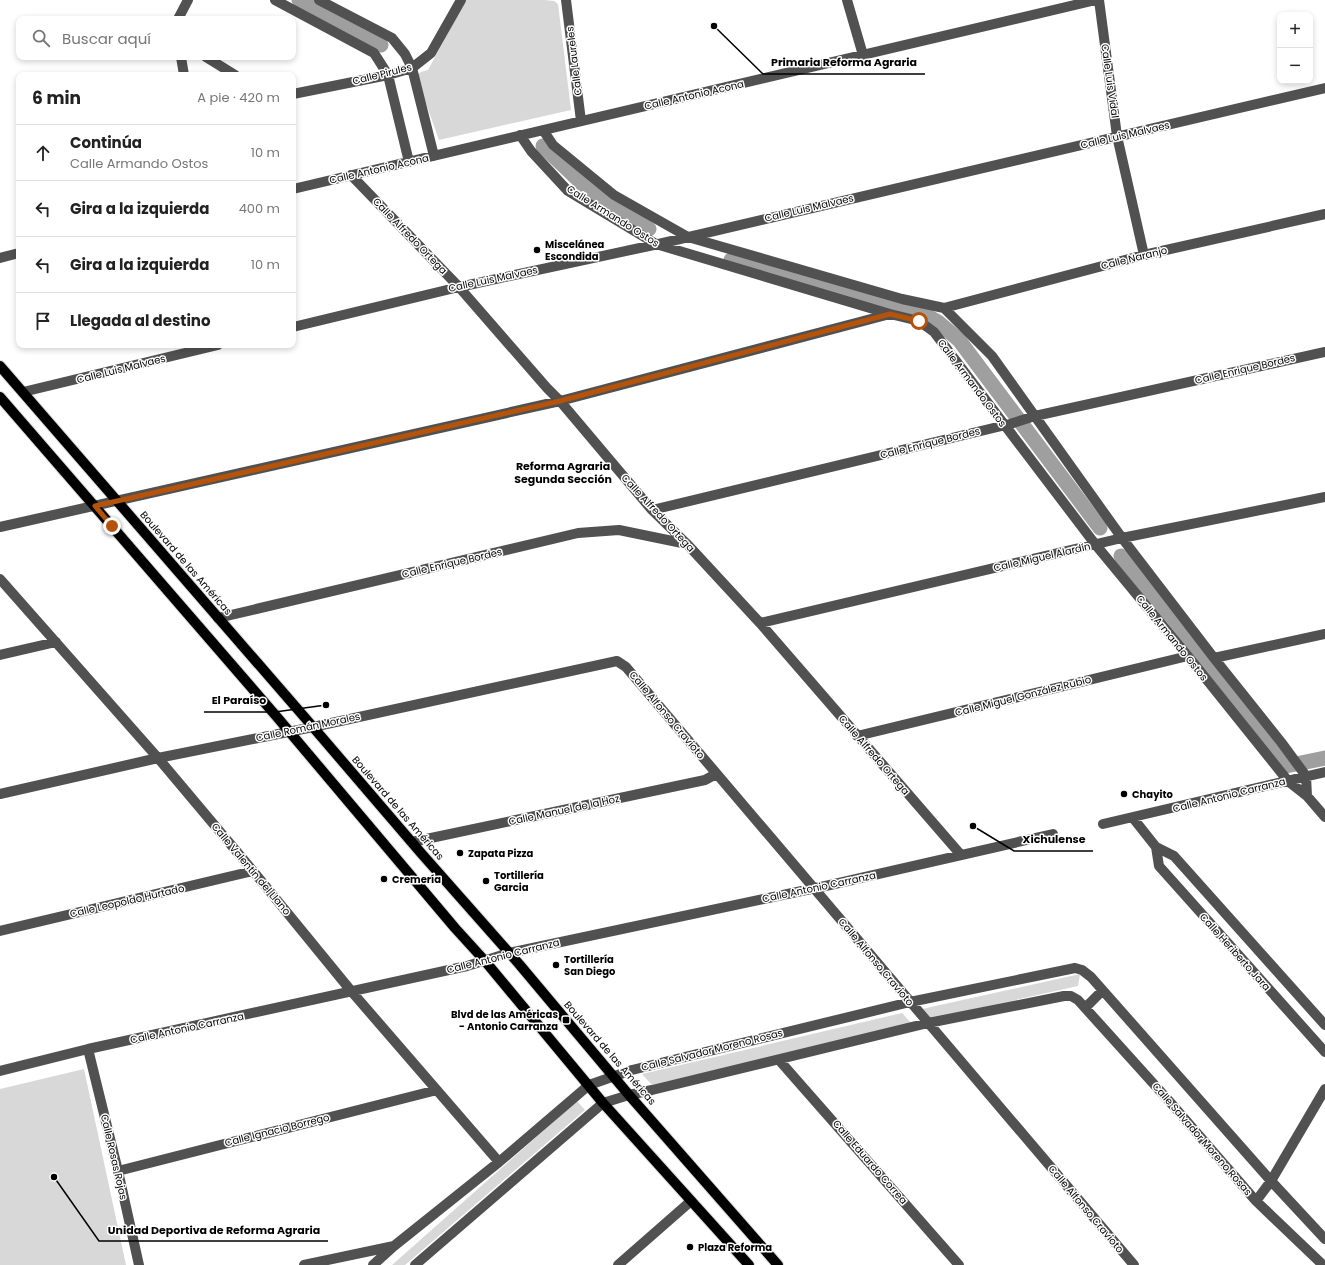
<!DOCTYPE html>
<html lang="es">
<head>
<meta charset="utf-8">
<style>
  :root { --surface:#fff; --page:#f6f6f6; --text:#222; --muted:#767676; --line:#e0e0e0 }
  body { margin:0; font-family:Poppins,sans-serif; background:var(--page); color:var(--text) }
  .controls { position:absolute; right:12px; top:12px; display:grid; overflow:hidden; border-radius:8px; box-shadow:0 2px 6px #0003 }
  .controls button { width:36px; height:36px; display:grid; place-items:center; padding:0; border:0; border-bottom:1px solid var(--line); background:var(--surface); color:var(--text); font:20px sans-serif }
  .stop { position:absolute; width:12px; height:12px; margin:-9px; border:3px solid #b45309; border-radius:50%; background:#fff }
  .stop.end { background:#b45309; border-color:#fff; box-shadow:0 1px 4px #0008 }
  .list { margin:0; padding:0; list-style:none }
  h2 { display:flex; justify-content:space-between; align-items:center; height:52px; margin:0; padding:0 16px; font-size:17px }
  h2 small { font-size:13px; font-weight:400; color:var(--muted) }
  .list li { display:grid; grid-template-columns:26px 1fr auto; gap:12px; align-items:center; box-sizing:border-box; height:56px; padding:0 16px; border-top:1px solid var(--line) }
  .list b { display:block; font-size:15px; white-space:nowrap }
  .list p { margin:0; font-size:13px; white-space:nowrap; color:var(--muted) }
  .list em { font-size:13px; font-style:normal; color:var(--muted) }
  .icon { flex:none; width:22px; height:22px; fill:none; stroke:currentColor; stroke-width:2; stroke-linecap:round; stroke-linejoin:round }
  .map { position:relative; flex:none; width:1325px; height:1265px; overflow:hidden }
  .search { position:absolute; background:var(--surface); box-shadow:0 2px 6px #0003; left:16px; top:16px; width:280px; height:44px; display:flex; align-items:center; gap:10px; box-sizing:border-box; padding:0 14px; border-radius:8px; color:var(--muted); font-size:15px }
  .panel { position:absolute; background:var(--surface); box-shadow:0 2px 6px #0003; left:16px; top:72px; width:280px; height:276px; border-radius:8px }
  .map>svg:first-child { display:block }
  .green { fill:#d8d8d8 }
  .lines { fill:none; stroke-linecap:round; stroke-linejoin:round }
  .canal { stroke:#9f9f9f; stroke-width:15 }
  .major-casing { stroke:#dbdbdb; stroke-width:12 }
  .minor { stroke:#515151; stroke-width:10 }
  .major { stroke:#000; stroke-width:10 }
  .route { stroke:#b45309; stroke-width:5 }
  .poi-dot { fill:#000; stroke:#fff; stroke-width:1.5 }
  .labels { text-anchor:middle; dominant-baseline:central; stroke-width:3; stroke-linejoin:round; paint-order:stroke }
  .street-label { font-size:10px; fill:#000; stroke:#fff }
  .poi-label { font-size:10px; font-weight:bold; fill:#000; stroke:#fff; text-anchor:start }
  .neighbourhood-label { font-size:11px; font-weight:bold; fill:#000; stroke:#fff }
  .leader { fill:none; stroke:#000; stroke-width:1.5 }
  .callout-dot { fill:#000; stroke:#fff; stroke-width:1.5 }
  .callout-label { font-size:11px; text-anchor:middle; font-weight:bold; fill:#000; stroke:#fff; stroke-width:3; stroke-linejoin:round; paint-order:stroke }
</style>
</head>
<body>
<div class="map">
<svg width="1325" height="1265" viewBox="0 0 1325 1265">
  <rect width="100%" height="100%" fill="#fff"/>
  <path class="green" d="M 466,0 L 544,0 L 554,1 L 558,4 L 571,110 L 439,140 L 419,84 L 417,75 L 421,72 L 428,70 Z
    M 1080,974 L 1078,986 L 930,1019 L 922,1009 Z
    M 902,1013 L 912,1024 L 652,1085 L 642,1074 Z
    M 84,1069 L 126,1265 L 0,1265 L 0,1089 Z
    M 577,1101 L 585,1110 L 405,1265 L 392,1265 Z"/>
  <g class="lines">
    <path class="canal" d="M 299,0 L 381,45
      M 543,146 L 589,190 L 649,229
      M 731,260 L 924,314 L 938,322 L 959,340 L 1100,528
      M 1121,556 L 1286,766 L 1325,758"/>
    <g class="major-casing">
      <path id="major" d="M 0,366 L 313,727 L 421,853 L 519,964 L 629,1095 L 778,1265
        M 0,397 L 277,717 L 455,928 L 485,961 L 603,1103 L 749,1265"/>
    </g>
    <path class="minor" d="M 275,0 L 374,53 L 388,75 L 409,162
      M 319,0 L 392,38 L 405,54 L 412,68 L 434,156
      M 566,0 L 581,121
      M 847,0 L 863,55
      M 1099,0 L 1117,136 L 1144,255
      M 178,19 L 188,0
      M 181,57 L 184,75
      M 206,57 L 235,75
      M 293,94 L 388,75 L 412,68 L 431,53 L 461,0
      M 543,130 L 553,145 L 614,195 L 688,237 L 902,299 L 944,308 L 992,356 L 1122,538 L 1214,658 L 1281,742 L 1306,776 L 1307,796
      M 520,135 L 531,151 L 568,191 L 656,244 L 890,314 L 919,321 L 934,332 L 1095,544 L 1195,665 L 1288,781 L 1307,796 L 1325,817
      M 351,175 L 459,287 L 547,388 L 560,401 L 652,510 L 687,544 L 760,623 L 961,855
      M 293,189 L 1096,0
      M 0,258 L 19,253
      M 944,308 L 1144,255 L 1325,214
      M 293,327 L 459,287 L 663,243 L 1325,88
      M 23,392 L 218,345
      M 652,510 L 1010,424 L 1035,416 L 1325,352
      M 0,527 L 560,401 L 890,314
      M 0,579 L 158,758 L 253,871 L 352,992 L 499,1162
      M 218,618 L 578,533 L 619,530 L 687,544
      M 760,623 L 1122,538 L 1325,497
      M 0,655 L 56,642
      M 1214,658 L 1325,634
      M 857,736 L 1188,656
      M 0,794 L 158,758 L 313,727 L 617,661 L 626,667 L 1134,1265
      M 1133,818 L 1156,847 L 1174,856 L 1325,1025
      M 1103,824 L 1325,772
      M 412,842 L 705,780 L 716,774
      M 1156,847 L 1159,866 L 1325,1052
      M 0,931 L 253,871
      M 1085,1008 L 1102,991
      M 88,1049 L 118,1171 L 139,1265
      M 779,1060 L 959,1265
      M 0,1071 L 88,1049 L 467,966 L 509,953 L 830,885 L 1053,834
      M 118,1171 L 437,1090
      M 1256,1201 L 1271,1181 L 1325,1089
      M 304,1265 L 394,1246
      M 373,1265 L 394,1246 L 499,1162 L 589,1085 L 632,1070 L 910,1002 L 1075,968 L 1082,970 L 1091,977 L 1271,1181 L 1325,1239
      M 415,1265 L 603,1103 L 629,1095 L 652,1090 L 928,1023 L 1064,996 L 1071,996 L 1078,1000 L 1170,1102 L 1256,1201 L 1323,1265
      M 618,1265 L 691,1201"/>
    <use href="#major" class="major"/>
  </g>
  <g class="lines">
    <path class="route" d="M 112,526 L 95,506 L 560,401 L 890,314 L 919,321"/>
  </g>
  <g class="poi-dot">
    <circle cx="537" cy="250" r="4"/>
    <circle cx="1124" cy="794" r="4"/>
    <circle cx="460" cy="853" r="4"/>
    <circle cx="384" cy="879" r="4"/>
    <circle cx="486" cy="881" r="4"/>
    <circle cx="556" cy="965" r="4"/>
    <rect x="562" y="1016" width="8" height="8" rx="2"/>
    <circle cx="690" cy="1247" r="4"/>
  </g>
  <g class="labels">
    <g class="street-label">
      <text transform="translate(574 61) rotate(-97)">Calle Laureles</text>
      <text transform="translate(382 74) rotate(-14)">Calle Pirules</text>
      <text transform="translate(1110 81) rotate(82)">Calle Luis Vidal</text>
      <text transform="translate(694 95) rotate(-13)">Calle Antonio Acona</text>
      <text transform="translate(1125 135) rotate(-13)">Calle Luis Malvaes</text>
      <text transform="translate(379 169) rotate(-13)">Calle Antonio Acona</text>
      <text transform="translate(809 208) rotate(-13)">Calle Luis Malvaes</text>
      <text transform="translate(613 216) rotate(32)">Calle Armando Ostos</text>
      <text transform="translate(410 236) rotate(46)">Calle Alfredo Ortega</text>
      <text transform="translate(1134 258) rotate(-14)">Calle Naranjo</text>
      <text transform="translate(493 279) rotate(-12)">Calle Luis Malvaes</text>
      <text transform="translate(121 369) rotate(-14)">Calle Luis Malvaes</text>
      <text transform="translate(1245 369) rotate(-13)">Calle Enrique Bordes</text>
      <text transform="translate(972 383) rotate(53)">Calle Armando Ostos</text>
      <text transform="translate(930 443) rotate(-14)">Calle Enrique Bordes</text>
      <text transform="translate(658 513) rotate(47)">Calle Alfredo Ortega</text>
      <text transform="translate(1042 557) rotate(-13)">Calle Miguel Alardín</text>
      <text transform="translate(186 563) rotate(49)">Boulevard de las Américas</text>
      <text transform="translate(452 563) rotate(-13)">Calle Enrique Bordes</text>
      <text transform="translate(1172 638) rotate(51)">Calle Armando Ostos</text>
      <text transform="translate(1023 696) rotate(-14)">Calle Miguel González Rubio</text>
      <text transform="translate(667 715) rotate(50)">Calle Alfonso Cravioto</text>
      <text transform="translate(308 727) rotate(-12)">Calle Román Morales</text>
      <text transform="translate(874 755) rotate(49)">Calle Alfredo Ortega</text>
      <text transform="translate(1229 795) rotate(-14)">Calle Antonio Carranza</text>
      <text transform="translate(398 808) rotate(49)">Boulevard de las Américas</text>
      <text transform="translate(564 810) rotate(-12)">Calle Manuel de la Hoz</text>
      <text transform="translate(251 869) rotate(50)">Calle Valentín del Llano</text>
      <text transform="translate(819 887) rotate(-12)">Calle Antonio Carranza</text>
      <text transform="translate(127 901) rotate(-13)">Calle Leopoldo Hurtado</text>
      <text transform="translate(1235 952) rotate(48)">Calle Heriberto Jara</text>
      <text transform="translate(503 956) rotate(-14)">Calle Antonio Carranza</text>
      <text transform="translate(876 962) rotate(50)">Calle Alfonso Cravioto</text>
      <text transform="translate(187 1028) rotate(-12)">Calle Antonio Carranza</text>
      <text transform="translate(712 1050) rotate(-14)">Calle Salvador Moreno Rosas</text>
      <text transform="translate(610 1053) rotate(49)">Boulevard de las Américas</text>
      <text transform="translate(277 1130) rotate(-14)">Calle Ignacio Borrego</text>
      <text transform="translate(1202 1139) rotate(49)">Calle Salvador Moreno Rosas</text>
      <text transform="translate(114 1157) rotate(77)">Calle Rosas Rojas</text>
      <text transform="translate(870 1162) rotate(49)">Calle Eduardo Correa</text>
      <text transform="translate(1086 1209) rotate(50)">Calle Alfonso Cravioto</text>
    </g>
    <g class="poi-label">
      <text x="545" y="244">Miscelánea<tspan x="545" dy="12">Escondida</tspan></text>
      <text x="1132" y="794">Chayito</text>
      <text x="468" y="853">Zapata Pizza</text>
      <text x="494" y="875">Tortillería<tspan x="494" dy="12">Garcia</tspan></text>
      <text x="392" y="879">Cremería</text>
      <text x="564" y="959">Tortillería<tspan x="564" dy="12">San Diego</tspan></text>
      <text x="558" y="1014" text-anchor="end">Blvd de las Américas<tspan x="558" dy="12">- Antonio Carranza</tspan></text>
      <text x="698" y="1247">Plaza Reforma</text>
    </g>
    <g class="neighbourhood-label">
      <text x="563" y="466">Reforma Agraria<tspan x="563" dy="13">Segunda Sección</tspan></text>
    </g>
  </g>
  <path class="leader" d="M714 26L763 74H925M326 705L275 712H204M973 826L1014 851H1093M54 1177L99 1241H328"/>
  <g class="callout-dot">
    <circle cx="714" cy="26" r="4"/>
    <circle cx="326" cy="705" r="4"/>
    <circle cx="973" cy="826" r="4"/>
    <circle cx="54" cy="1177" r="4"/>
  </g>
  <g class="callout-label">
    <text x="844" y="66">Primaria Reforma Agraria</text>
    <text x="239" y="704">El Paraíso</text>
    <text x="1054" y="843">Xichulense</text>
    <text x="214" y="1234">Unidad Deportiva de Reforma Agraria</text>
  </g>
</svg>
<div class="controls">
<button>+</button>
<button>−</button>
</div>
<div class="stop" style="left:919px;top:321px"></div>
<div class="stop end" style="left:112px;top:526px"></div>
<div class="search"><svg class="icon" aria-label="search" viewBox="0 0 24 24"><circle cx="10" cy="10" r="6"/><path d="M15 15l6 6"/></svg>Buscar aquí</div>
<section class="panel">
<h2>6 min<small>A pie · 420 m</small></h2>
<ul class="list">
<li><svg class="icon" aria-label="ahead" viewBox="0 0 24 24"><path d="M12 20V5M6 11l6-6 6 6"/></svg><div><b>Continúa</b><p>Calle Armando Ostos</p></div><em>10 m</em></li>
<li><svg class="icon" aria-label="left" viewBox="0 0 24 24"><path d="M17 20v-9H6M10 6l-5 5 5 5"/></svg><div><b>Gira a la izquierda</b></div><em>400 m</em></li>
<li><svg class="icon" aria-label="left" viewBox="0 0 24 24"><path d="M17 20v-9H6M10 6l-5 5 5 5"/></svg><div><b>Gira a la izquierda</b></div><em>10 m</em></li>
<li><svg class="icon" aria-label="arrive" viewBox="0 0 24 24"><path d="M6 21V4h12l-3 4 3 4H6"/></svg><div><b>Llegada al destino</b></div></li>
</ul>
</section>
</div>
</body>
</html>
